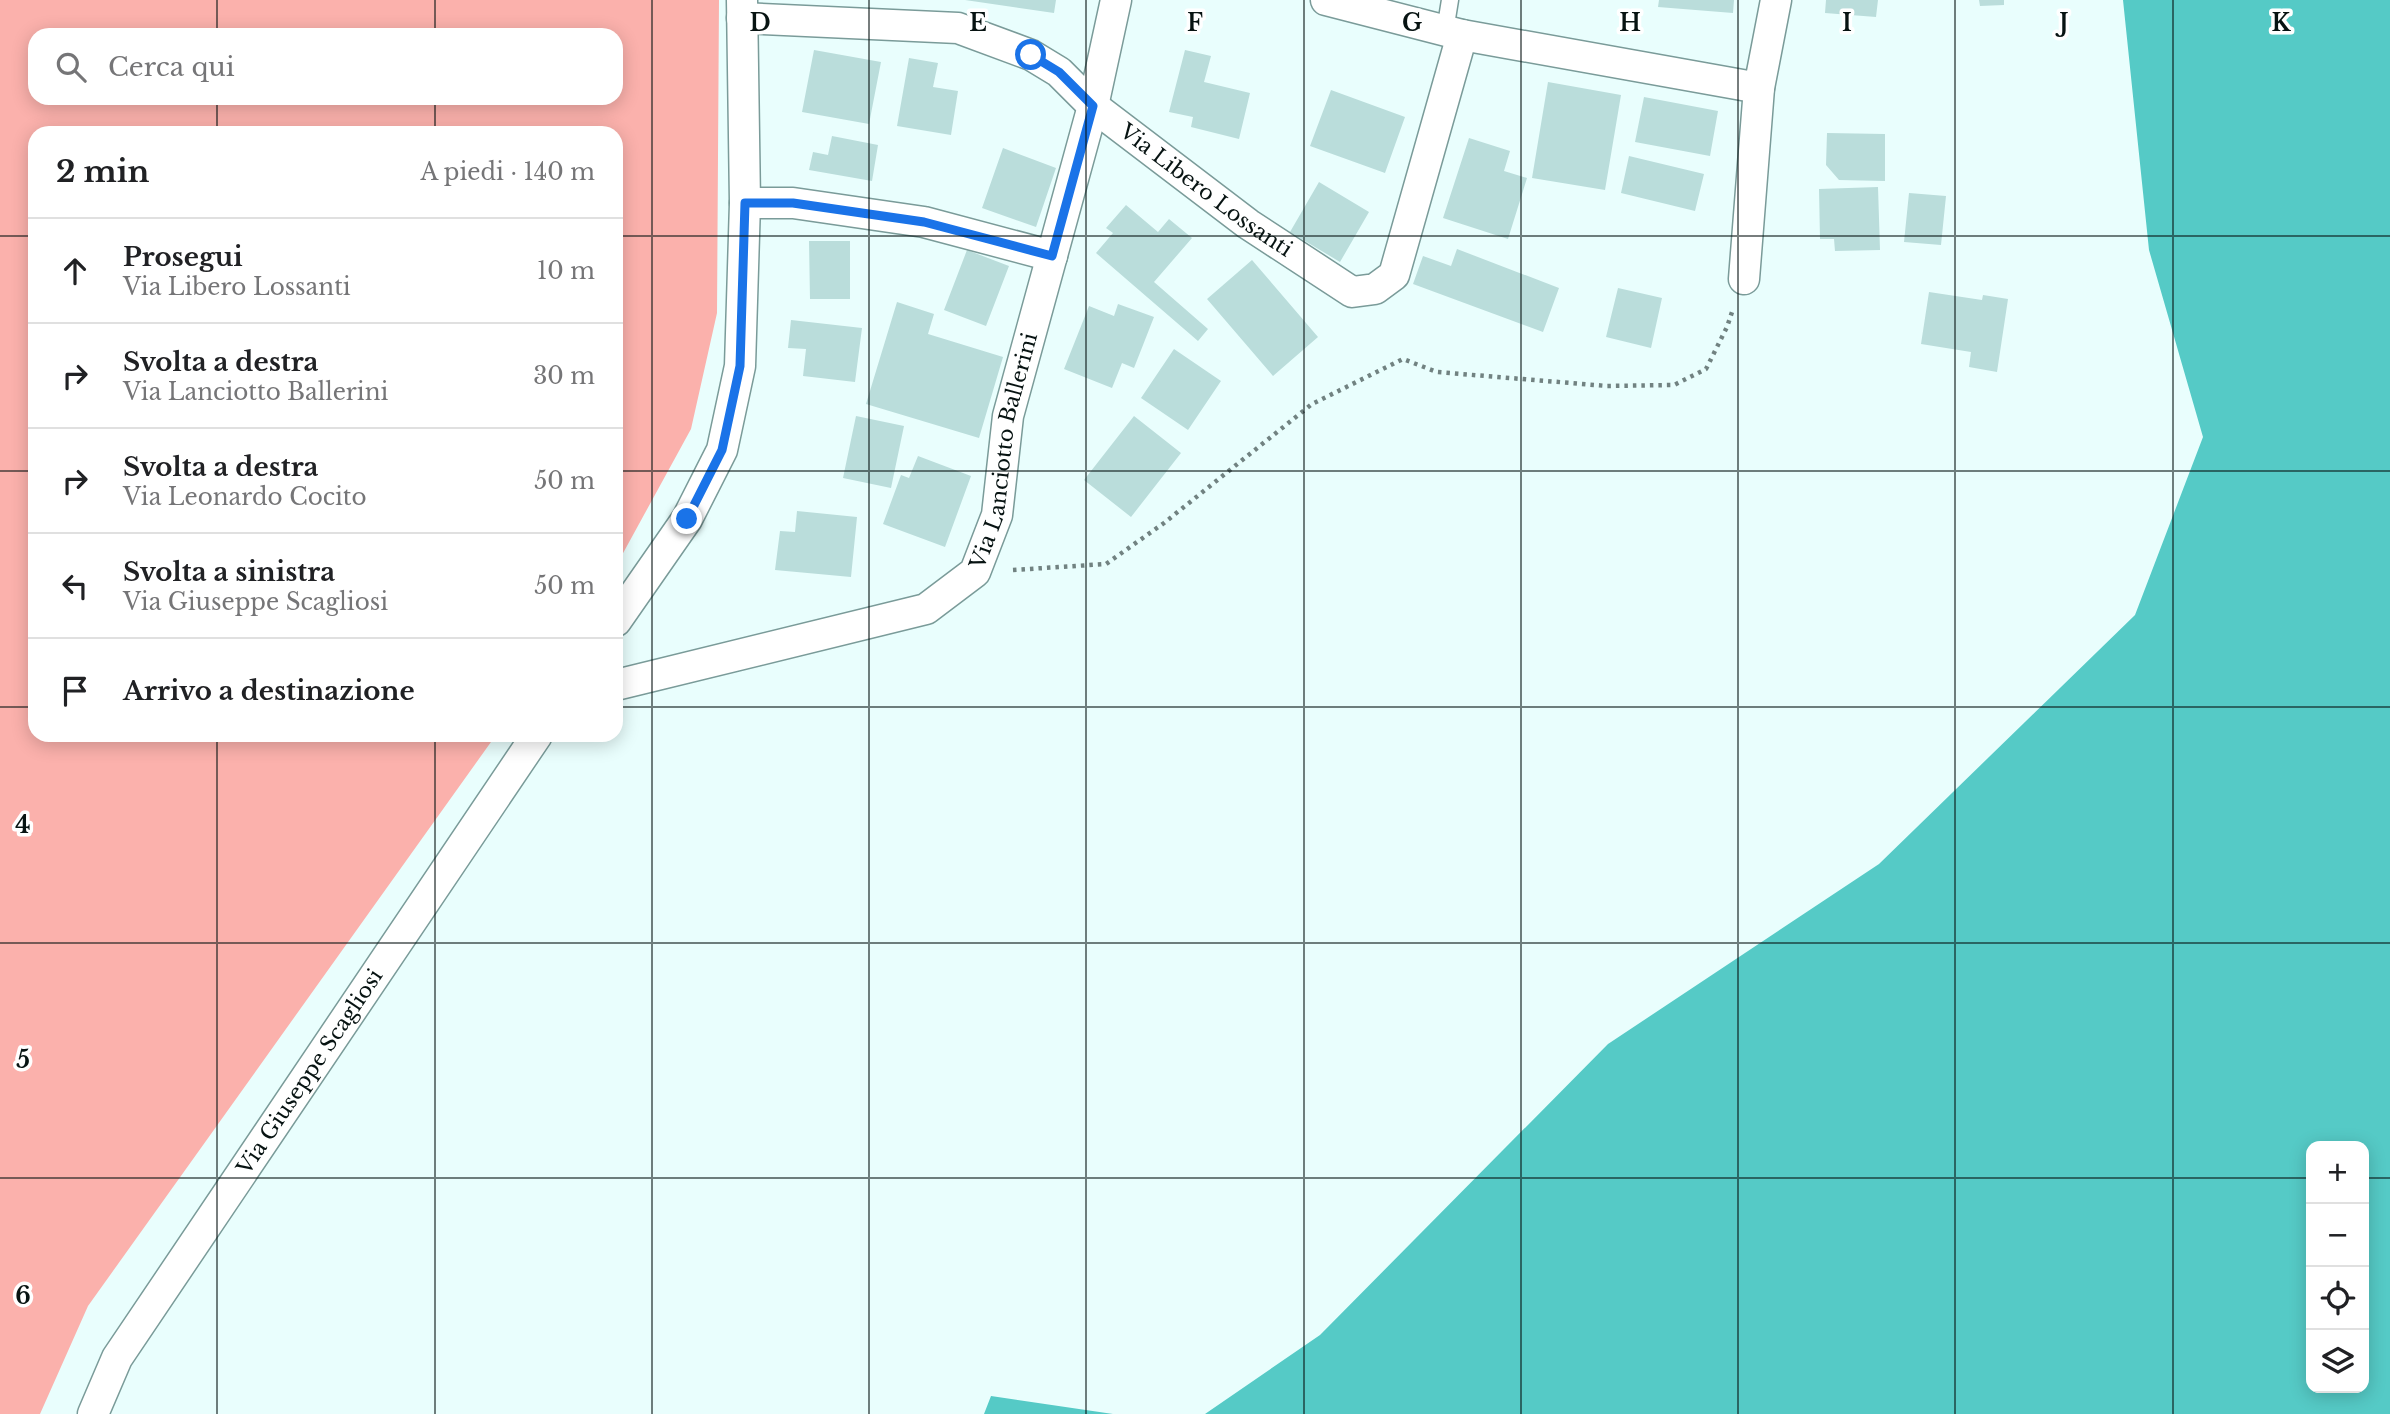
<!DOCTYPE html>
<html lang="it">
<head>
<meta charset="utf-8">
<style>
  :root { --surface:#fff; --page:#f2f2f2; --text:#202124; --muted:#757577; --line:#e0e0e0 }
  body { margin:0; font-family:"Libre Baskerville",serif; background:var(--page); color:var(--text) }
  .controls { position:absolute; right:21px; bottom:21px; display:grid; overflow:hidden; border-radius:14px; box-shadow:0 4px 18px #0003 }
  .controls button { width:63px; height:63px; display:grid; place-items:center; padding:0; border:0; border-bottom:2px solid var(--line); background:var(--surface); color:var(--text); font:35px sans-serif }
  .stop { position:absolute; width:21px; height:21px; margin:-16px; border:5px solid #1a73e8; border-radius:50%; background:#fff }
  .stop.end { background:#1a73e8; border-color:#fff; box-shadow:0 2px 7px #0008 }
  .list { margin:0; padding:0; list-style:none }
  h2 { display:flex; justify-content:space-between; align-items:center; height:91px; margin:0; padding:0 28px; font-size:30px }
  h2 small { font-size:23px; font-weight:400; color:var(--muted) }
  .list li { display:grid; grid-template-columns:46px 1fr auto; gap:21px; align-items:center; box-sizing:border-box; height:105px; padding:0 28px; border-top:2px solid var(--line) }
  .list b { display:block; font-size:26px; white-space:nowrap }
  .list p { margin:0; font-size:23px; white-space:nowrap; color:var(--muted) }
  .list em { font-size:23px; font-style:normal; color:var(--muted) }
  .icon { flex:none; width:38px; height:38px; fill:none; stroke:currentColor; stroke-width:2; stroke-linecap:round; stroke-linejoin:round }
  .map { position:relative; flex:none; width:2390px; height:1414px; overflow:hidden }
  .search { position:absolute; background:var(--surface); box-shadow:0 4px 18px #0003; left:28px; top:28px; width:595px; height:77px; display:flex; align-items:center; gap:18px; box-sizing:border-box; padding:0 24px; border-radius:21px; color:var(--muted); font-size:26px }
  .panel { position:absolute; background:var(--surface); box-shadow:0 4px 18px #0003; left:28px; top:126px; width:595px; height:616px; border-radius:21px }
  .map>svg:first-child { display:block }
  .green { fill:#fbb1ac; fill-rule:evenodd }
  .water { fill:#55cac6; fill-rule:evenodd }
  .building { fill:#badddb }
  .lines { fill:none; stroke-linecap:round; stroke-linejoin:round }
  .lane-casing { stroke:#7a9b99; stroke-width:19 }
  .street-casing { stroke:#7a9b99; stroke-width:33 }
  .path { stroke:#718281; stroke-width:4.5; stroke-dasharray:3.5 5; stroke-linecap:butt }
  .lane { stroke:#fff; stroke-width:16 }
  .street { stroke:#fff; stroke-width:30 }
  .route { stroke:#1a73e8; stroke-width:9 }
  .grid { fill:none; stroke:#071312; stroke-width:2; stroke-opacity:0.55 }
  .labels { text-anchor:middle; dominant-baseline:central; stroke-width:7; stroke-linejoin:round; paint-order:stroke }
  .street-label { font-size:21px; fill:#071312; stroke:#fff }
  .grid-label { font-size:23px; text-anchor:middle; font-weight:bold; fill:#071312; stroke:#fff; stroke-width:7; stroke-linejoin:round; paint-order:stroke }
</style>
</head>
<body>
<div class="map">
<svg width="2390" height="1414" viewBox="0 0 2390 1414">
  <rect width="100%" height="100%" fill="#e9fefd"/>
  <path class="green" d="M 0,0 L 719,0 L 717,313 L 691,429 L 616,566 L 616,133 L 35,133 L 35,735 L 496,735 L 88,1306 L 40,1414 L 0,1414 ZM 35,35 L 616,35 L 616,98 L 35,98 Z"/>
  <path class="water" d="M 2123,0 L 2390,0 L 2390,1414 L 1205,1414 L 1320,1335 L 1608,1044 L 1879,864 L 2135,615 L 2203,437 L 2149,250 ZM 2364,1146 L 2364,1388 L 2311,1388 L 2311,1146 Z
    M 991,1396 L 1113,1414 L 984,1414 Z"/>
  <path class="building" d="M 965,0 L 1056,0 L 1054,13 Z
    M 1659,0 L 1734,0 L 1733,13 L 1658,7 Z
    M 1826,0 L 1878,0 L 1876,17 L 1825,13 Z
    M 1979,0 L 2004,0 L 2004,5 L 1980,6 Z
    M 814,50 L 881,62 L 869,124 L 802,112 Z
    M 1185,50 L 1211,56 L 1204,82 L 1250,93 L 1239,139 L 1191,127 L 1193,117 L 1169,112 Z
    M 909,58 L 938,63 L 933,87 L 958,91 L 951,135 L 897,126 Z
    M 1548,82 L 1621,95 L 1605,190 L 1532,178 Z
    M 1331,90 L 1405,117 L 1385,173 L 1310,146 Z
    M 1644,97 L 1718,111 L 1710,156 L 1635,142 Z
    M 1827,133 L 1885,134 L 1885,181 L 1839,180 L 1826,165 Z
    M 832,136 L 878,145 L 872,181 L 809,170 L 813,152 L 828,155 Z
    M 1469,138 L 1510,151 L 1504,171 L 1527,178 L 1508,239 L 1443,218 Z
    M 1003,148 L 1056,168 L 1036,227 L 982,208 Z
    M 1629,156 L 1704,174 L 1695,211 L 1621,193 Z
    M 1319,182 L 1369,212 L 1340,262 L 1290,232 Z
    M 1878,187 L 1880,250 L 1835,251 L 1834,239 L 1820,239 L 1819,189 Z
    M 1909,193 L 1946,196 L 1941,245 L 1904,242 Z
    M 1126,205 L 1158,232 L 1169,219 L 1192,238 L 1154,282 L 1208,329 L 1198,341 L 1096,253 L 1113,233 L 1106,228 Z
    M 809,241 L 850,241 L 850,299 L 810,299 Z
    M 1457,249 L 1559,288 L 1543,332 L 1413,284 L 1423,256 L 1451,266 Z
    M 967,250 L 1009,266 L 986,326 L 944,310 Z
    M 1252,260 L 1318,337 L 1273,376 L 1207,299 Z
    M 1618,288 L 1662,298 L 1651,348 L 1606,337 Z
    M 1929,292 L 1982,300 L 1983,295 L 2008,299 L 1997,372 L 1969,367 L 1971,352 L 1921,344 Z
    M 897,302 L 934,314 L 928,334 L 1003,357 L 979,438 L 866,404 Z
    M 1118,304 L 1154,317 L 1134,368 L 1122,363 L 1112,388 L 1064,369 L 1089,306 L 1114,316 Z
    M 791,320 L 862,328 L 855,382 L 803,376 L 806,349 L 788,348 Z
    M 1174,349 L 1221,381 L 1188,430 L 1141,398 Z
    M 856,416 L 904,426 L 891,488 L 843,478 Z
    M 1134,416 L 1181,453 L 1131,517 L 1084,480 Z
    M 918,456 L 971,476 L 945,547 L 883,524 L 901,475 L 909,478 Z
    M 797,511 L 857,517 L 851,577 L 775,570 L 780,531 L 795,532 Z"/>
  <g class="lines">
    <g class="lane-casing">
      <path id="lane" d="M 1445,31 L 1450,0"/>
    </g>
    <g class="street-casing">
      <g id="street">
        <path d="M 1326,0 L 1462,35 L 1759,88"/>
        <path id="s1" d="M 742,18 L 958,28 L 1031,55 L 1059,72 L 1093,106 L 1248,224 L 1352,292 L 1375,289 L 1394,275 L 1462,35"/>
        <path d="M 745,203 L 793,203 L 924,222 L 1052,256"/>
        <path d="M 1744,279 L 1759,88 L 1776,0"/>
        <path d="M 616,621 L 687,519 L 722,450 L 740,366 L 745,203 L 742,0"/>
        <path id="s2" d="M 616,685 L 926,609 L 975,572 L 997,515 L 1008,416 L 1093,106 L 1116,0"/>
        <path id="s3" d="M 93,1414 L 117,1358 L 537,735"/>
      </g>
    </g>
    <path class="path" d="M 1013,570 L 1106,564 L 1164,523 L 1312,404 L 1403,359 L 1437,372 L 1607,386 L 1674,385 L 1706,369 L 1727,327 L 1733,309"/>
    <use href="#lane" class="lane"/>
    <use href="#street" class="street"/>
  </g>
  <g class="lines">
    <path class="route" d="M 687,519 L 722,450 L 740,366 L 745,203 L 793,203 L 924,222 L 1052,256 L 1093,106 L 1059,72 L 1031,55"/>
  </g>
  <path class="grid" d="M 217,0 L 217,35M 435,0 L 435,35M 652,0 L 652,1414M 869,0 L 869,1414M 1086,0 L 1086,1414M 1304,0 L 1304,1414M 1521,0 L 1521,1414M 1738,0 L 1738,1414M 1955,0 L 1955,1414M 2173,0 L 2173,1414M 217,98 L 217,133M 435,98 L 435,133M 0,236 L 35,236M 616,236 L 2390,236M 0,471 L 35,471M 616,471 L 2390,471M 0,707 L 35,707M 616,707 L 2390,707M 217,735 L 217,1414M 435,735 L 435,1414M 0,943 L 2390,943M 0,1178 L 2311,1178M 2364,1178 L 2390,1178"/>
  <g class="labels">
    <g class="street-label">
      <text stroke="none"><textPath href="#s1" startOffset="516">Via Libero Lossanti</textPath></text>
      <text stroke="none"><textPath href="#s2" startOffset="506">Via Lanciotto Ballerini</textPath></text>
      <text stroke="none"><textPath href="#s3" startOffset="406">Via Giuseppe Scagliosi</textPath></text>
    </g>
  </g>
  <g class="grid-label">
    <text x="760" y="31">D</text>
    <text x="978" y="31">E</text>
    <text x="1195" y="31">F</text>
    <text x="1412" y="31">G</text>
    <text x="1630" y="31">H</text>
    <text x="1847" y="31">I</text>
    <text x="2064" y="31">J</text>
    <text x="2281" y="31">K</text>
    <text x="23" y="833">4</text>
    <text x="23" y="1068">5</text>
    <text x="23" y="1304">6</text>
  </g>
</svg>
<div class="controls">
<button>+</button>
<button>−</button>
<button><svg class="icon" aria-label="locate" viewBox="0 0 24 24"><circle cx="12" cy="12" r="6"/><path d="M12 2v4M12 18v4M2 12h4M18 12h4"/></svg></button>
<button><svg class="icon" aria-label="layers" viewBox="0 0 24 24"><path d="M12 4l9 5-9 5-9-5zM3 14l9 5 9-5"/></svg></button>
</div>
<div class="stop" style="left:1031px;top:55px"></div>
<div class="stop end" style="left:687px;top:519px"></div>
<div class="search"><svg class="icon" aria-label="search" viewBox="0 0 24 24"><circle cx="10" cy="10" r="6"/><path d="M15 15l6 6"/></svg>Cerca qui</div>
<section class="panel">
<h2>2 min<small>A piedi · 140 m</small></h2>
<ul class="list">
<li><svg class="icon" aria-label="ahead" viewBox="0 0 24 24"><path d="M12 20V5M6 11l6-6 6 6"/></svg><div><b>Prosegui</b><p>Via Libero Lossanti</p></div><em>10 m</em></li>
<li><svg class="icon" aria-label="right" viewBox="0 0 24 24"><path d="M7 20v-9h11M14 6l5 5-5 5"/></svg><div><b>Svolta a destra</b><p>Via Lanciotto Ballerini</p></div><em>30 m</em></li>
<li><svg class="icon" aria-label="right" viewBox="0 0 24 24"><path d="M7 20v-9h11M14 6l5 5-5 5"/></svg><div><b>Svolta a destra</b><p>Via Leonardo Cocito</p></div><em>50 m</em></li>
<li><svg class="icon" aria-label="left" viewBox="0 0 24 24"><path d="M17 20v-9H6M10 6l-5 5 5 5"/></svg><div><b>Svolta a sinistra</b><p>Via Giuseppe Scagliosi</p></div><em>50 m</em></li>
<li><svg class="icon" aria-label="arrive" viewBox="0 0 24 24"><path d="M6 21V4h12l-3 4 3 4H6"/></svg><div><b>Arrivo a destinazione</b></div></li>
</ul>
</section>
</div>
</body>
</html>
